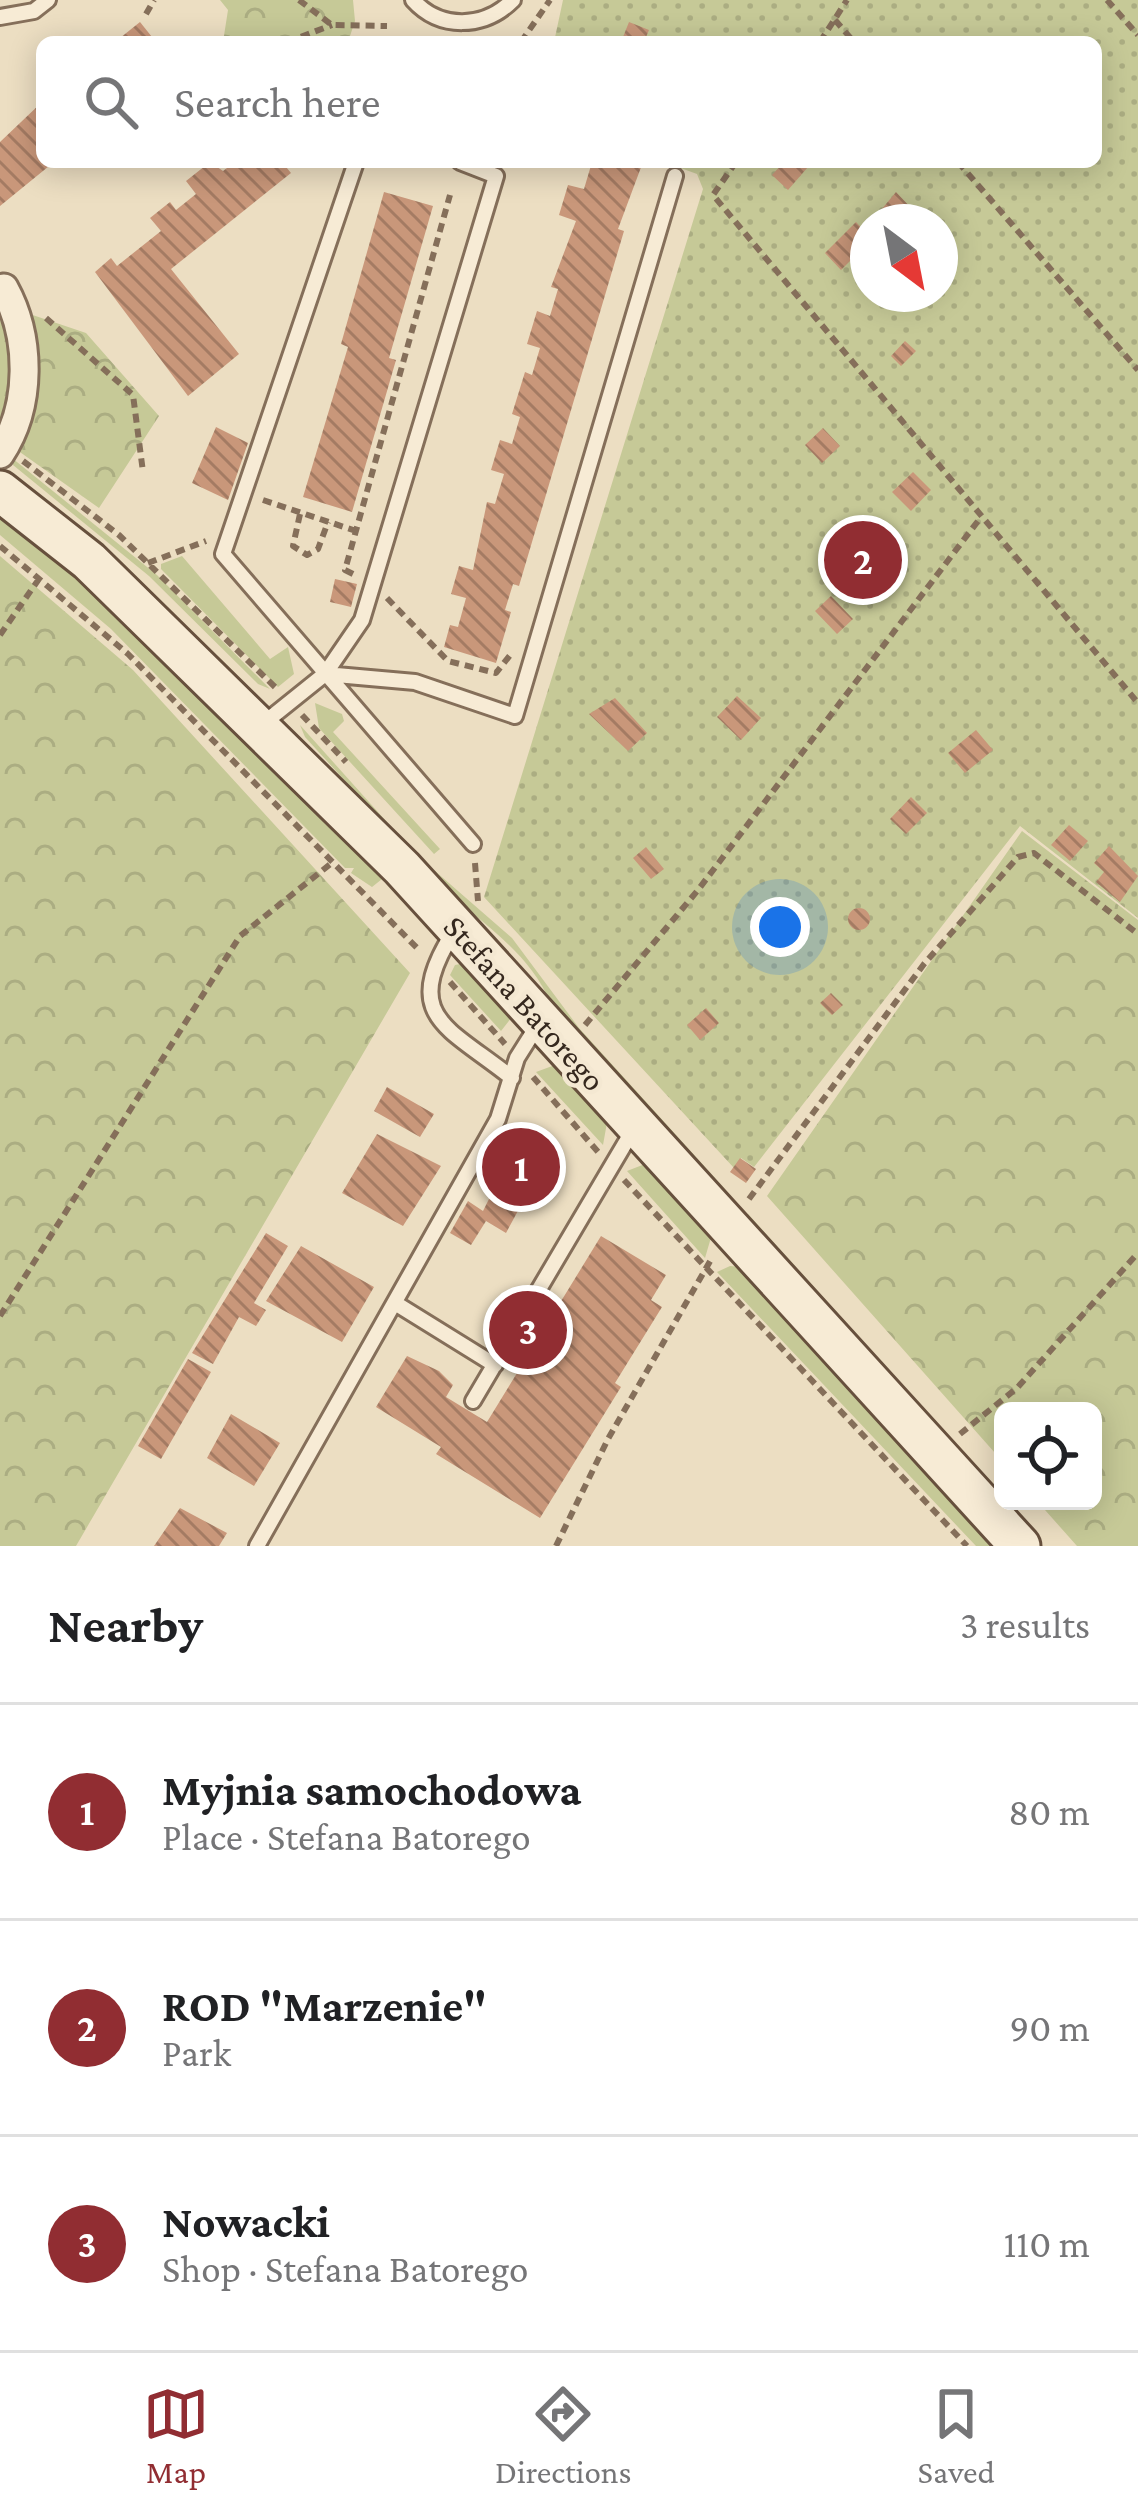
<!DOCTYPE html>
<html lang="en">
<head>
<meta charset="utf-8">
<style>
  :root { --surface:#fff; --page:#f2f2f2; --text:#202124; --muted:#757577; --line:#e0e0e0; --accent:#912d32 }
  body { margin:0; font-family:"Crimson Pro",serif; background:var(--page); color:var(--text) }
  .controls { position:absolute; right:36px; bottom:36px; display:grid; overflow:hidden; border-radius:18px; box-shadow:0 6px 30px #0003 }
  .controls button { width:108px; height:108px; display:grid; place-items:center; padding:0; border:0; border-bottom:3px solid var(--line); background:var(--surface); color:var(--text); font:60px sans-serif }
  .compass { position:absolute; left:850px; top:204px; width:108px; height:108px; border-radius:50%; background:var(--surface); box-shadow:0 6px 30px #0003; rotate:148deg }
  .you { position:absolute; left:780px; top:927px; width:42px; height:42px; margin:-30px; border:9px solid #fff; border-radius:50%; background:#1a73e8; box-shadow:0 0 0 18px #1a73e833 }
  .badge { display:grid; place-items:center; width:78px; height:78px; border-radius:50%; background:var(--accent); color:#fff; font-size:39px; font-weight:700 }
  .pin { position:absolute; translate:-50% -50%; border:6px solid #fff; box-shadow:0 3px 12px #0006 }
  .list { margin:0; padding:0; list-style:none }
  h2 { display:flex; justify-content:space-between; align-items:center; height:156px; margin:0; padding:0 48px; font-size:51px }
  h2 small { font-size:39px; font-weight:400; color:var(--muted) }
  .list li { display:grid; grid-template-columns:78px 1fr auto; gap:36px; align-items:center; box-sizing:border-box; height:216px; padding:0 48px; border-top:3px solid var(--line) }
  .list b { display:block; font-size:45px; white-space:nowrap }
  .list p { margin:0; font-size:39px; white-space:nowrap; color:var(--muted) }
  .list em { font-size:39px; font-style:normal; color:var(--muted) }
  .icon { flex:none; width:66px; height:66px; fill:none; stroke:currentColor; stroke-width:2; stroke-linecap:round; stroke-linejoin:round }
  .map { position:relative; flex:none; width:1138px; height:1546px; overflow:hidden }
  .search { position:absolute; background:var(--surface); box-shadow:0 6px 30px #0003; left:36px; right:36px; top:36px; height:132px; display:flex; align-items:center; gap:30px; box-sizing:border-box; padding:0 42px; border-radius:18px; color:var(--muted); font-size:45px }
  .sheet { height:804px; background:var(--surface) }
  nav { display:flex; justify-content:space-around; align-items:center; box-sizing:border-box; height:168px; border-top:3px solid var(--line); background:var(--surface); font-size:33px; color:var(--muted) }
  nav a { display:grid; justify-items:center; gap:6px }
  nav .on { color:var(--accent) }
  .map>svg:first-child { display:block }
  .grass { fill:#c6c997 }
  .forest { fill:url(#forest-crowns) }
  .garden { fill:url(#garden-dots); fill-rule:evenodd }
  .building { fill:url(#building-back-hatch) }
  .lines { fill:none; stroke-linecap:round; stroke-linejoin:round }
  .service-casing { stroke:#856f5a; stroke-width:20 }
  .minor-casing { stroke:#856f5a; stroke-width:33 }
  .secondary-casing { stroke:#67503d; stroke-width:45 }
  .path { stroke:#856f5a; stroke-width:6; stroke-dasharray:9 6; stroke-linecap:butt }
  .service { stroke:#f7ebd5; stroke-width:14 }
  .minor { stroke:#f7ebd5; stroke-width:27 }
  .secondary { stroke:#f7ebd5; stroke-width:39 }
  .labels { text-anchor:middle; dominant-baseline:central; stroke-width:9; stroke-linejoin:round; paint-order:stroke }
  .street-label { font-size:33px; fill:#35281e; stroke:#f4e8d2 }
</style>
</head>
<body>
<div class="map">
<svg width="1138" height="1546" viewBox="0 0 1138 1546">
  <defs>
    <pattern id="forest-crowns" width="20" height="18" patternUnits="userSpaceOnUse" patternTransform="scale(3)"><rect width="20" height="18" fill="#c6c997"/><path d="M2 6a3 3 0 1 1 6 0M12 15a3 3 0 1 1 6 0" fill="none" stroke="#abad82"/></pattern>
    <pattern id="garden-dots" width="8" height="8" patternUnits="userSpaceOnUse" patternTransform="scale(3)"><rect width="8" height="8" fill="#c6c997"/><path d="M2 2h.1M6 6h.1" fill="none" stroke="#abad82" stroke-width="1.8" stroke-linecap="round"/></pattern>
    <pattern id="building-back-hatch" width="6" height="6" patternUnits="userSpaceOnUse" patternTransform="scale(3)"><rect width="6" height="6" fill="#c9977a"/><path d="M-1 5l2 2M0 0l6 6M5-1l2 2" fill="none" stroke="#a47b63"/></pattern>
  </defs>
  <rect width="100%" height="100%" fill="#ecdec2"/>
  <path class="grass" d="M 12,458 L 157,575 L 270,689 L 258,684 L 149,576 L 13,465 Z
    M 0,512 L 77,573 L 387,875 L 372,887 L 351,873 L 354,868 L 345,868 L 111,629 L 0,535 Z
    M 182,556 L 270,659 L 288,647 L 294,674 L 278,687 L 161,569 L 161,564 Z
    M 315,703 L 342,714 L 344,721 L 333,732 L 440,849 L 434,854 L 319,728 Z
    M 300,725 L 412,850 L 411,853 L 305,737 Z
    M 435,871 L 512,938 L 579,1028 L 734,1199 L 551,1004 C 527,946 472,919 431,875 Z
    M 465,963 L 512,1017 L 501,1031 L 450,975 L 455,965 Z
    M 555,1065 L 608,1117 L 603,1145 L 536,1072 Z
    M 645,1164 L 712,1234 L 705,1258 L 627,1171 Z
    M 748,1214 L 945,1432 L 937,1431 L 745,1220 Z
    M 730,1266 L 740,1267 L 998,1546 L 976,1546 L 717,1272 Z"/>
  <path class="forest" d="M 220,0 L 353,0 L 355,21 L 348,42 L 223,42 L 228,10 Z
    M 0,304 L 86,333 L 159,416 L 99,508 L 0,438 Z
    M 0,556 L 133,670 L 410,973 L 76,1546 L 0,1546 Z
    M 1022,831 L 1138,920 L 1138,1546 L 1077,1546 L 1037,1501 L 1093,1501 L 1093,1411 L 1003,1411 L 1003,1462 L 767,1196 Z"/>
  <path class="garden" d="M 563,0 L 1138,0 L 1138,918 L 1020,826 L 754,1167 L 741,1158 L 734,1168 L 484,897 L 703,189 L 697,174 L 664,162 L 1096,162 L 1096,42 L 554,42 ZM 868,222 L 940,222 L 940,294 L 868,294 Z"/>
  <path class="building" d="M 140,22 L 156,42 L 115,42 Z
    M 629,22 L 649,30 L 644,42 L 621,42 Z
    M 42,102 L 42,162 L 54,162 L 0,206 L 0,142 Z
    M 210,162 L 223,171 L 235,162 L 282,162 L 291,173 L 171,269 L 239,354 L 188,396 L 95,272 L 111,258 L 117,266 L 161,231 L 150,218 L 170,202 L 176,210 L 196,194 L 186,181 Z
    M 592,162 L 643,162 L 618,229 L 624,231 L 519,586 L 513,584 L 505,610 L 511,612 L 496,663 L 444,647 L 450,625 L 458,627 L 466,598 L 451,594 L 459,566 L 473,570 L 487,502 L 495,504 L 504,474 L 491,470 L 500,440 L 512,444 L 520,417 L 512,414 L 525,372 L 532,375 L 540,348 L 527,344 L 537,311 L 550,316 L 558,289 L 551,287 L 576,221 L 559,215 L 568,185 L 584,189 Z
    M 784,162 L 808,167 L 788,190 L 772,175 Z
    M 384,192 L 433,206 L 389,358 L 396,360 L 352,512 L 303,497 L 348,347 L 341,344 Z
    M 896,192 L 913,210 L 901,222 L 871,222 Z
    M 856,222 L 868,235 L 868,243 L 841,270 L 825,253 Z
    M 905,341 L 916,351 L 901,366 L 891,356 Z
    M 216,427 L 248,443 L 228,500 L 192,483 Z
    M 823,428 L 840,446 L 822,463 L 805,445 Z
    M 913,472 L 931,490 L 911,511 L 892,492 Z
    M 335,579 L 357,584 L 351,607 L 330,602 Z
    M 831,596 L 853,619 L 837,634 L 815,611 Z
    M 737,696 L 761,718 L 741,740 L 717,717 Z
    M 615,698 L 647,733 L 628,751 L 589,714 Z
    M 976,730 L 993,750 L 965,773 L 948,753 Z
    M 911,797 L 927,813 L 906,834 L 890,819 Z
    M 1069,825 L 1088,841 L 1070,861 L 1051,845 Z
    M 1109,846 L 1138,876 L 1120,902 L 1096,882 L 1104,872 L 1094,863 Z
    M 646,847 L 664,869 L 651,879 L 633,858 Z
    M848 919a11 11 0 1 1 22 0a11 11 0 1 1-22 0Z
    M 787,929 L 795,936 L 785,946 L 778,939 Z
    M 831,993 L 843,1005 L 832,1015 L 820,1003 Z
    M 706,1008 L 719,1023 L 700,1040 L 687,1025 Z
    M 387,1087 L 434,1114 L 420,1137 L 374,1111 Z
    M 377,1134 L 441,1166 L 403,1226 L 342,1193 Z
    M 519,1139 L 547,1157 L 506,1233 L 486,1221 L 471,1245 L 450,1233 L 468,1201 L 483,1211 Z
    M 740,1158 L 756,1169 L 746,1183 L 730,1172 Z
    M 266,1233 L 288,1246 L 254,1303 L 266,1310 L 256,1326 L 239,1317 L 213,1364 L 192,1353 Z
    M 601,1236 L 666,1275 L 651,1300 L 662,1307 L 615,1383 L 621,1387 L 540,1518 L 436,1454 L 441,1447 L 376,1407 L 407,1356 L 439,1371 L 453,1385 L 446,1397 L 487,1422 Z
    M 301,1246 L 374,1287 L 342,1342 L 266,1301 Z
    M 188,1359 L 211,1372 L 161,1459 L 138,1446 Z
    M 231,1414 L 280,1443 L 254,1486 L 207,1458 Z
    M 180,1508 L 227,1533 L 219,1546 L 154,1546 Z"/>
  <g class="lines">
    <g class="service-casing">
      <path id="service" d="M 413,0 C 440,30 484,29 513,0
        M 0,17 L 34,11 L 48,0
        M 356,162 L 223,554 L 473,844
        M 325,674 L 415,682 L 515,716 L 675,176
        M 264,723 L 325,674 L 362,620 L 496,176 L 460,162
        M 454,931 C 400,1017 447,1026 512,1078
        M 395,1303 L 495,1365
        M 473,1401 L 633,1130
        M 257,1546 L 498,1119 L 517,1058 L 539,1023"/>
    </g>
    <g class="minor-casing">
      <path id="minor" d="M 0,454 C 32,406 31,337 4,288"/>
    </g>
    <g class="secondary-casing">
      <path id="secondary" d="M 0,491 L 89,561 L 402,868 L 1020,1546"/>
    </g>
    <path class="path" d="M 299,0 L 332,25 L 387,26
      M 1107,0 L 1138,35
      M 146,14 L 154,0
      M 835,20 L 854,42
      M 287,42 L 332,25
      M 521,42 L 550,0
      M 820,42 L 847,0
      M 736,162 L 713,195 L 1138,703
      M 958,162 L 1138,370
      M 46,318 L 133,395 L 143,472
      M 23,461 L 119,535 L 276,688
      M 263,500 L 356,531
      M 300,514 L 293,546 L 307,555 L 318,549 L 328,522
      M 0,546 L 128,654 L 420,951
      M 148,563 L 206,541
      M 353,574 L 345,570 L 450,195
      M 387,598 L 448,661 L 496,673 L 511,654
      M 0,635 L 41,576
      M 302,715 L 346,762
      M 475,863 L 478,901
      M 450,982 L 505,1044
      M 585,1025 L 698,890 L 981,517
      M 533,1077 L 599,1153
      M 624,1180 L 967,1546
      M 749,1199 L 924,964 L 1018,857 L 1034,853 L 1138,934
      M 0,1316 L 240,936 L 333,862
      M 960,1434 L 1017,1388 L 1138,1253
      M 556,1546 L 608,1439 L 713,1256"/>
    <use href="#service" class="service"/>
    <use href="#minor" class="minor"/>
    <use href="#secondary" class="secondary"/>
  </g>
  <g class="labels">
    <g class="street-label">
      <text transform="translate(525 1003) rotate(48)">Stefana Batorego</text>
    </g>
  </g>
</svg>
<div class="controls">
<button><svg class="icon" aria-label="locate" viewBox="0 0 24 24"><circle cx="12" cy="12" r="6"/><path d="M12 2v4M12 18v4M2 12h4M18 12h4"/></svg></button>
</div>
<svg class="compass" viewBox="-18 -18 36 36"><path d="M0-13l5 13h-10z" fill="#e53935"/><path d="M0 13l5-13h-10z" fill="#757577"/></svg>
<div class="you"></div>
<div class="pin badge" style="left:521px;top:1167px">1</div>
<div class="pin badge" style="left:863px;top:560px">2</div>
<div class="pin badge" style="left:528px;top:1330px">3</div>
<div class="search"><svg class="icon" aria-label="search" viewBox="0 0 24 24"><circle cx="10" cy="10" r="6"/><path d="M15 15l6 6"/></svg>Search here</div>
</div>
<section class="sheet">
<h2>Nearby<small>3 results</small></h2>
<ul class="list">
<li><span class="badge">1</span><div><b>Myjnia samochodowa</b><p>Place · Stefana Batorego</p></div><em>80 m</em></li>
<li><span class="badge">2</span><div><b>ROD &quot;Marzenie&quot;</b><p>Park</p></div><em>90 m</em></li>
<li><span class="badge">3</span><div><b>Nowacki</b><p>Shop · Stefana Batorego</p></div><em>110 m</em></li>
</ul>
</section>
<nav>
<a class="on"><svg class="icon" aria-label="map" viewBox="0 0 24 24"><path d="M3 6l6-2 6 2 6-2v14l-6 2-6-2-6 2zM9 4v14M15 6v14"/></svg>Map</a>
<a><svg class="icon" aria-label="directions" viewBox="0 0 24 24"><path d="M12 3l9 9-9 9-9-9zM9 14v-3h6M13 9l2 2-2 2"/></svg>Directions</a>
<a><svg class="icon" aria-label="saved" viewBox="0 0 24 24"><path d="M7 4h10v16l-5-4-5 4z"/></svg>Saved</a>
</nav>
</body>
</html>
